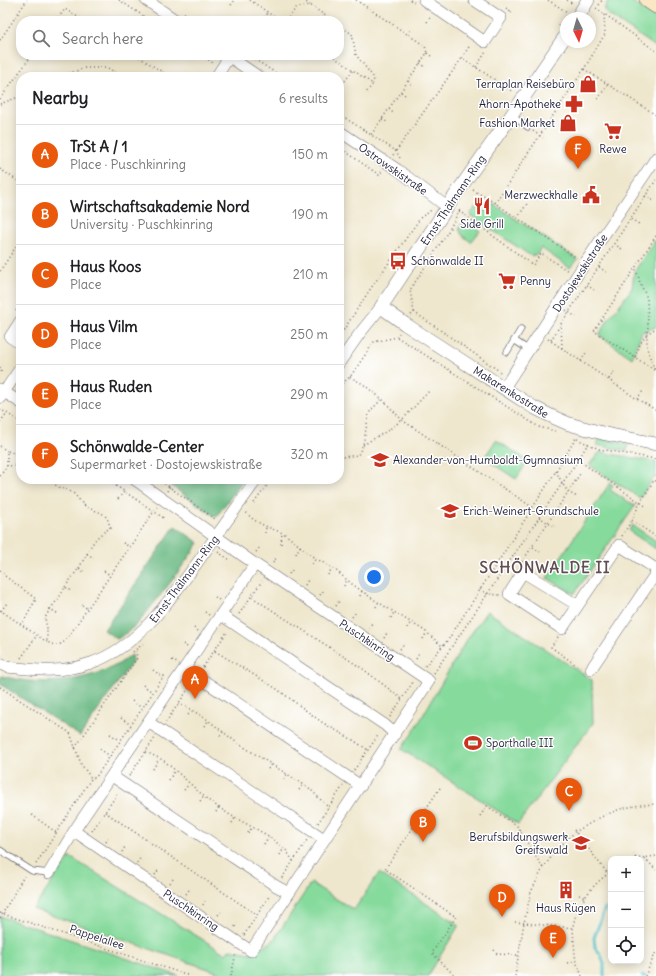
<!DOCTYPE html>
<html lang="en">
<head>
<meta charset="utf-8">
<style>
  :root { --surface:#fff; --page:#f6f6f6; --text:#202124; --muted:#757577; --line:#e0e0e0; --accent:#ea580c }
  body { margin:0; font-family:Delius,sans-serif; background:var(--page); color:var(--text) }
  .controls { position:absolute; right:12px; bottom:12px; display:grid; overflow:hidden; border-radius:8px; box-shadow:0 2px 10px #0003 }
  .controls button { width:36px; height:36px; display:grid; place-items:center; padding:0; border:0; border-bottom:1px solid var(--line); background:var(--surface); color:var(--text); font:20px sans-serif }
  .compass { position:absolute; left:560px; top:12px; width:36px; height:36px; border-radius:50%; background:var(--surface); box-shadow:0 2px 10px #0003; rotate:175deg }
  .you { position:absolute; left:374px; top:577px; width:14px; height:14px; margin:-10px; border:3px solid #fff; border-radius:50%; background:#1a73e8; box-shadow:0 0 0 6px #1a73e833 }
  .badge { display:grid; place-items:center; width:26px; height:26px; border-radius:50%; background:var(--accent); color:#fff; font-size:13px; font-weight:700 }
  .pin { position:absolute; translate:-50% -33px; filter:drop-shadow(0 1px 2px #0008) }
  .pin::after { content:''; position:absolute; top:21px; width:14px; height:12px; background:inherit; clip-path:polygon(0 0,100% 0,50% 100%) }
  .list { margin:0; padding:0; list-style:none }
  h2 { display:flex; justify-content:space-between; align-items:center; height:52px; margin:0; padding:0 16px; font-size:17px }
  h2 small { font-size:13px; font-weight:400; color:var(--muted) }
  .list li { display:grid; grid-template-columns:26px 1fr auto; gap:12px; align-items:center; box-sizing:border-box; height:60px; padding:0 16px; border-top:1px solid var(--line) }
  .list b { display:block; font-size:15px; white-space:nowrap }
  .list p { margin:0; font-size:13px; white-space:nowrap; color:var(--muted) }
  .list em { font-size:13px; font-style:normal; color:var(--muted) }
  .icon { flex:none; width:22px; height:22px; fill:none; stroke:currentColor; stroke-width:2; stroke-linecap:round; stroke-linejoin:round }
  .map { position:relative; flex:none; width:656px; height:976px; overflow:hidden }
  .search { position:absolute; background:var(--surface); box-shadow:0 2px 10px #0003; left:16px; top:16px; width:328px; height:44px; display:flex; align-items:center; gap:10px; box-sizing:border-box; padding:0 14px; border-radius:16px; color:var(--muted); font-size:15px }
  .panel { position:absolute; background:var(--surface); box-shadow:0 2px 10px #0003; left:16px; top:72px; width:328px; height:412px; border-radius:16px }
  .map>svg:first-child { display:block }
  .green { fill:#86da9c; stroke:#547e6c }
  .forest { fill:#6cba84; stroke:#476e60 }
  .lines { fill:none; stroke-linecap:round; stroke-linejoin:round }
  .stream { stroke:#52c0c6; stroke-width:3 }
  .service-casing { stroke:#6a676e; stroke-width:7 }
  .minor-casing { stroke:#6a676e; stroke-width:12 }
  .tertiary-casing { stroke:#6a676e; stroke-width:14 }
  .secondary-casing { stroke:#6a676e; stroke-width:16 }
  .path { stroke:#6a676e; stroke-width:1.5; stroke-dasharray:1 3; stroke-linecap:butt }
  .service { stroke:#fff; stroke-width:5.5 }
  .minor { stroke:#fff; stroke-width:11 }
  .tertiary { stroke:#fff; stroke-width:13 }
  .secondary { stroke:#fae7c3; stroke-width:15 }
  .labels { text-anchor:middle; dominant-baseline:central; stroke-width:3; stroke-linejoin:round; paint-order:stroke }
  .poi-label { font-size:11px; fill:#22223b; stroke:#fff; text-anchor:end }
  .street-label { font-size:11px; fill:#22223b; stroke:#fff }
  .district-label { font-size:15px; font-weight:bold; letter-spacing:1px; fill:#614e52; stroke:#fff }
</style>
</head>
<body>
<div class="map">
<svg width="656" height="976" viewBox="0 0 656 976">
  <rect width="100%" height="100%" fill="#fff"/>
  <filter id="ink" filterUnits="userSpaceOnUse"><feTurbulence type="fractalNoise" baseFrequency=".025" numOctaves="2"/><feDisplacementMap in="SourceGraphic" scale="8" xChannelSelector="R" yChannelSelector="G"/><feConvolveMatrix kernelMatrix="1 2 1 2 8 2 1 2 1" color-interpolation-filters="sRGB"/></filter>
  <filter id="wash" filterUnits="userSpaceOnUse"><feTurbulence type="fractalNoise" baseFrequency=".012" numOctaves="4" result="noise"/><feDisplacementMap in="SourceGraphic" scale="16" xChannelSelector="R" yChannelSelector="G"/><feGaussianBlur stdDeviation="0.9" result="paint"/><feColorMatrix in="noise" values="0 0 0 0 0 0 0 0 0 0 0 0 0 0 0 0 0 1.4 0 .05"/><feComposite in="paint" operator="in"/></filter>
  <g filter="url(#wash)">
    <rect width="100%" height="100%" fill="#efe7cd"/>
    <path class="green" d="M 609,0 L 630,0 L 656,18 L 656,47 L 606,13 C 603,9 606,4 609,0 Z
      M 490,202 L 577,259 L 570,268 L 541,248 L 537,254 L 531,256 L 470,215 L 476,207 L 484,212 Z
      M 464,221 L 467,222 L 480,231 L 471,242 L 462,235 L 459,229 Z
      M 656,239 L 656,327 L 642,332 L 632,358 L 599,335 L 609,318 L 622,302 L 632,288 L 634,272 Z
      M 600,438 L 628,445 L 627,451 L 596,445 Z
      M 496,440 L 528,461 L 516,479 L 484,458 Z
      M 600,452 L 656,462 L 656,479 L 654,477 L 640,498 L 589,465 Z
      M 610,483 L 613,485 L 610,490 L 635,506 L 574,594 L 547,578 Z
      M 632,525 L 656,541 L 656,549 L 629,531 Z
      M 487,611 L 592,680 L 593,723 L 518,824 L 401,749 L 414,731 L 464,644 Z
      M 70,857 L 226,954 L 230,949 L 251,953 L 273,941 L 311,883 L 354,910 L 379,873 L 459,925 L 428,976 L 221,976 L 220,973 L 33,909 Z
      M 0,916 L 179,976 L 0,976 Z"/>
    <path class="forest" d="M 178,479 L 194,479 L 197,481 L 199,479 L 244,479 L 216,517 L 173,487 Z
      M 175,526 L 199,543 L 170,583 L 139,622 L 128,632 L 117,639 L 104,630 Z
      M 132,655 L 133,661 L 80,736 L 0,684 L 0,679 L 2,676 C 40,686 81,683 117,665 C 122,662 127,658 132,655 Z"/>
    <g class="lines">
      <path class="stream" d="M 604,976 L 604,964 L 601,955 L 595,947 L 594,938 L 605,908
        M 642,976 L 645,976"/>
    </g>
  </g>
  <g filter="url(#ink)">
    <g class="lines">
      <g class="service-casing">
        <path id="service" d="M 512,116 L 528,127
          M 514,340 L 529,350
          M 507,352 L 521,329
          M 0,850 L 32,871 L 49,873"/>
      </g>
      <g class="minor-casing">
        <path id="minor" d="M 146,0 L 177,21
          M 424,0 L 485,42 L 501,18 L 474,0
          M 227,55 L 259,77
          M 216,77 L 229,57
          M 339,131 L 398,170 L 447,207
          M 21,320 L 10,337 L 21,344
          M 339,363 L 360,333 L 381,307
          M 504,388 L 585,263 L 656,158
          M 0,389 L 21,403
          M 0,398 L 21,367
          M 577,605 L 523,572 L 509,594 L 562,629 L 619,545 L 656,569
          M 221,615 L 385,725 L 395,734
          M 0,664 L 7,667 C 20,668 39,671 52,670 C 65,670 79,667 91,663 C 139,646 168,602 197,563 C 217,535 237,507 257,479
          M 185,668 L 361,786
          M 591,669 L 656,573
          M 148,722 L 324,839
          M 112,776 L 276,886 L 289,893
          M 74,831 L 251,951 L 429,681 L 255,564
          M 49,873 L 74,831 L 255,564 L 134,479"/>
      </g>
      <g class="tertiary-casing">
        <path id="tertiary" d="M 577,18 L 588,0
          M 566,35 L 509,119 L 458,191 L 381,307 L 405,324 L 533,407 L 553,417 L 569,424 L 606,434 L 656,444"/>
      </g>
      <g class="secondary-casing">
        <path id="secondary" d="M 647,0 L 656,6"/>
      </g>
      <path class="path" d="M 119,0 L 151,21
        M 250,0 L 280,21
        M 303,0 L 310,5
        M 356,0 L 425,46 L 427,53 L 371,135
        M 410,0 L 414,2
        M 548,0 L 567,12
        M 567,0 L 573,4
        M 231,5 L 235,0
        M 599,5 L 602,0
        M 506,8 L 512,12 L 511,13
        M 596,8 L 656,51
        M 184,13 L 197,21
        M 56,21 L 65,9 L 84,21
        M 262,21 L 268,13
        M 286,21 L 296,8 L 310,5 L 333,21
        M 427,22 L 431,16
        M 339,25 L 352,34 L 356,55 L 374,78 L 373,84
        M 559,26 L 566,16
        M 409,35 L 410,30
        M 0,40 L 27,0
        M 427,53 L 431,56
        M 136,55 L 170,77
        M 202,55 L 213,63
        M 248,55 L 282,77
        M 331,55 L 373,84 L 365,94
        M 462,58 L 470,45
        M 420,63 L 424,66
        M 476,67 L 486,52
        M 584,69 L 656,115
        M 230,74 L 235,77
        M 62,77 L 64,75 L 85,68 L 108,68 L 123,77
        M 345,81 L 353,70
        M 408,81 L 412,85
        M 401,92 L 405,95
        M 0,99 L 32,55
        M 598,99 L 608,84
        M 0,104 L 21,96
        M 389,109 L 393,113
        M 339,114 L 396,151 L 462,58 L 513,92
        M 382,119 L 387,122
        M 533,131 L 543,138
        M 339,147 L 379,175 L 382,171
        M 393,155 L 396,151 L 401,160
        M 0,169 L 21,183
        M 473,190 L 495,203 L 517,218 L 577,258
        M 645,196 L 654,201
        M 495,203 L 584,69 L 605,34 L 604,14
        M 459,211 L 533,265 L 541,253 L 568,271
        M 517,218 L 527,204
        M 631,219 L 639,224
        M 656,236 L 594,331 L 656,371
        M 614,244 L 622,249
        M 599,267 L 606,272
        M 0,271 L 21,239
        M 587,285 L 594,290
        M 566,310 L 576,317
        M 16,311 L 21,304
        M 414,312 L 498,370 L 500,372
        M 411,315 L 414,312 L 410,290 L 449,230 L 460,209
        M 339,337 L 369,291 L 421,217 L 428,213 L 432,209
        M 397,337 L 539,427 L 555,431
        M 548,339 L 637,399 L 656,410
        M 551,340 L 561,324
        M 562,348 L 561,324 L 656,180
        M 635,357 L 640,344 L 647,334 L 648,327 L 647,298 L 640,283 L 638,275 L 635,267
        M 581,361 L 586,353
        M 0,367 L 2,374
        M 655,369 L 652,363 L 647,348 L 647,334 L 656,328
        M 350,377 L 363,384 L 382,399 L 402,420 L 532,507
        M 609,379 L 614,372
        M 339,386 L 350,377 L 374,342 L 397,337 L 399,333
        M 637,399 L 643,391
        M 0,409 L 21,422
        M 0,422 L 7,413
        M 577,439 L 599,449 L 656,459
        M 363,445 L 387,431 L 402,420 L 430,390
        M 0,446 L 7,451
        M 339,456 L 342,457 L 358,455 L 363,445 L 369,413 L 373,408 L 382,399
        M 578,460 L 647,507
        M 21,461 L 14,453 L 7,451 L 7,466 L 21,465
        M 556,471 L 562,483 L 568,492 L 577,497
        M 0,476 L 7,466
        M 50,479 C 57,489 61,487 71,492 C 76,494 79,501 84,505 C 95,514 107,508 110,528
        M 106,479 L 165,519
        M 158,479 L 215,519
        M 90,481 L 91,479
        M 656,481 L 654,480 L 640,503 L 632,520 L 656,537
        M 167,491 L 174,479
        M 118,499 L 124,492
        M 254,503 L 272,479
        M 246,513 L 254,520 L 265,526 L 285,534 L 312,556 L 334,569 L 352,584 L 376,601 L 425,631 L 442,646
        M 539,517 L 556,528
        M 265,533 L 266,527
        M 622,536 L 632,520
        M 123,543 L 130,547
        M 281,544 L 282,534
        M 533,547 L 540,552
        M 218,552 L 230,560
        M 256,552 L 260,547
        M 87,554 C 93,541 98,535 110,528 L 113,529
        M 296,554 L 300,546
        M 522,562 L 580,474
        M 273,563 L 276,558
        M 312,564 L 316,558
        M 79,568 L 87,554 L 94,558
        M 0,570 L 5,576 L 36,599 L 22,625
        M 104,571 L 110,575
        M 289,574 L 293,569
        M 328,575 L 332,568
        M 305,585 L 308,580
        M 344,586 L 347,580
        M 65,587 L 79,568 L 84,572
        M 480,589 L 487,594 L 500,595
        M 320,595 L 324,590
        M 360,596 L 362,591
        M 215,597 L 219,600
        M 252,597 L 363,669 L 402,699
        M 82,605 L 88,609
        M 336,606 L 339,601
        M 376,607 L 378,603
        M 50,609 L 59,598 L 65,587 L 72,591
        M 0,610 L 47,642
        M 1,611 L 7,603
        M 205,612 L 209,615
        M 57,613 L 50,609 L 45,618 L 47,628 L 47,642 C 55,646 60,646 66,640 L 157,507
        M 239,614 L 262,581
        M 352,617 L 356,612
        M 391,618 L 394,612
        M 194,628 L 198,631
        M 369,628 L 372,623
        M 407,628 L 411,622
        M 558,637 L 551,647 L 576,665 L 581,667
        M 384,638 L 387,633
        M 423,639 L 427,632
        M 183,644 L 187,647
        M 400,649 L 404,644
        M 215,651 L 277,689 L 323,723 L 353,740 L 368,750
        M 133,652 L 143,644
        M 21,658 L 37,635
        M 416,659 L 419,654
        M 172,660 L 177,663
        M 425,666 L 448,640 L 556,471 L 576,438
        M 203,667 L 227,632
        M 153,670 L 163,677
        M 434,673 L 578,460 L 589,442
        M 143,685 L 152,692
        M 0,687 L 70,733 L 81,764 L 91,778
        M 132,701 L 142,708
        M 178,704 L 186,707 L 204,717 L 236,742 L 309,788 L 329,808
        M 188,715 L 192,710
        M 390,717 L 413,682
        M 121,718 L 131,725
        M 166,722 L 191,685
        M 205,726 L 208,721
        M 110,734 L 120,740
        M 220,736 L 223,732
        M 75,748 L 137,658 L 136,651
        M 100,749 L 110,756
        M 146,752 L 163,760 L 175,770 L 208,800 L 230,815 L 267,835 L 286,850 L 293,861
        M 153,769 L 159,759
        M 268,769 L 271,764
        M 354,770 L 379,734
        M 129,776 L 155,738
        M 284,779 L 287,774
        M 169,780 L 175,770
        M 440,788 L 385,869 L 456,917 L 432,953 L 455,976
        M 184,790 L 189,784
        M 299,790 L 303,785
        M 200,801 L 204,796
        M 105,812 L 257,915
        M 216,812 L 219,807
        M 32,815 L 57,833
        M 480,816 L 487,806 L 517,826 L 543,868
        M 232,823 L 235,818
        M 318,823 L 343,786
        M 574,830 L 608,874
        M 92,831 L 118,793
        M 248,833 L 252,827
        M 106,842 L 110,836
        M 264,844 L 269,836
        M 122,852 L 125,847
        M 634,853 L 636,859
        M 280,855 L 284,848
        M 645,858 L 656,870
        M 635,859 L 656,856
        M 137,863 L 141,857
        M 36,864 L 91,779 L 96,777 L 164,676 L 166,678
        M 155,875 L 159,869
        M 282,878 L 307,840
        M 170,883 L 173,879
        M 186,894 L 189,890
        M 579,895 L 585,898
        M 203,905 L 205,901
        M 0,913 L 190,976
        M 218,915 L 221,912
        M 0,918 L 24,876
        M 515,922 L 573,928
        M 235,927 L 237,923
        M 244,935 L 270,895
        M 494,950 L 497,954 L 518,955
        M 568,963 L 576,961
        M 231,976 L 236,953
        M 515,976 L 524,923 L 531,892 L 543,868 L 558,848 L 575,832 L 601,817 L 620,809 L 640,805 L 656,804
        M 582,976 C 580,971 578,966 576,962 C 575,956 573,933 573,927 C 576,905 593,883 611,872
        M 645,976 L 656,952"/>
      <use href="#service" class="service"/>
      <use href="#minor" class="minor"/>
      <use href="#tertiary" class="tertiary"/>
      <use href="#secondary" class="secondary"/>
    </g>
  </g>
  <defs>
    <g id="shop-bare" transform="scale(1.38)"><path d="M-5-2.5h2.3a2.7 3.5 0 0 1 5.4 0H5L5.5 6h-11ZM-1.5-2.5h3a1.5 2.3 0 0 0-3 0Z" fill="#c8321e" stroke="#fff" stroke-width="2.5" paint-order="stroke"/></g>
    <g id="pharmacy-bare" transform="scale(1.38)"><path d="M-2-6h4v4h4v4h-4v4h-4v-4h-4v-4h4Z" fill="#c8321e" stroke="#fff" stroke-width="2.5" paint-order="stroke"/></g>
    <g id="supermarket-bare" transform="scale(1.38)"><path d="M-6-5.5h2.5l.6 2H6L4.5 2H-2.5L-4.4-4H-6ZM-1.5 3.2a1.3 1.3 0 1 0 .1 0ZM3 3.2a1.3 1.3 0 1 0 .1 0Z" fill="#c8321e" stroke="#fff" stroke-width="2.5" paint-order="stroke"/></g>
    <g id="civic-bare" transform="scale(1.38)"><path d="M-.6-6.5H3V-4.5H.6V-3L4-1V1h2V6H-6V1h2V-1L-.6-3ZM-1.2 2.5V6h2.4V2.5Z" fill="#c8321e" stroke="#fff" stroke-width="2.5" paint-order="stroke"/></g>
    <g id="restaurant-bare" transform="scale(1.38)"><path d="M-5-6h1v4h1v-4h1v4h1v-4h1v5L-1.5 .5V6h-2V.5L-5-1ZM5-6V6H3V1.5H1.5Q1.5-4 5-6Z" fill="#c8321e" stroke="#fff" stroke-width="2.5" paint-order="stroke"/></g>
    <g id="bus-bare" transform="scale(1.38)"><path d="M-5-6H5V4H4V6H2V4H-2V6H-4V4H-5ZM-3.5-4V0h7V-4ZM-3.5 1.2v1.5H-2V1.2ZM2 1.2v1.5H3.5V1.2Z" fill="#c8321e" stroke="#fff" stroke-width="2.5" paint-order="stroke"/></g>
    <g id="school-bare" transform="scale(1.38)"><path d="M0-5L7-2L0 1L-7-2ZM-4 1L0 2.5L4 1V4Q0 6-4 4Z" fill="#c8321e" stroke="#fff" stroke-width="2.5" paint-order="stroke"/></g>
    <g id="stadium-bare" transform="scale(1.38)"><path d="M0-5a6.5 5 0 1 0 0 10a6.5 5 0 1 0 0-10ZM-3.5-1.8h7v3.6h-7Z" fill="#c8321e" stroke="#fff" stroke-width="2.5" paint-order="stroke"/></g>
    <g id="university-bare" transform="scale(1.38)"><path d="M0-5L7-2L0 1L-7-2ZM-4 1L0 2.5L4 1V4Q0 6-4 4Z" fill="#c8321e" stroke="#fff" stroke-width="2.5" paint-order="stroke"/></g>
    <g id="building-bare" transform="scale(1.38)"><path d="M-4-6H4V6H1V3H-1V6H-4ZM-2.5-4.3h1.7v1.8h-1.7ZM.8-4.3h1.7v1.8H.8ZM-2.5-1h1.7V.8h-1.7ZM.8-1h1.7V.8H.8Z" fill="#c8321e" stroke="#fff" stroke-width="2.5" paint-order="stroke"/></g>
  </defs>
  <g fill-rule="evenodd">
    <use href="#shop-bare" x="588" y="84"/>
    <use href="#pharmacy-bare" x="574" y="104"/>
    <use href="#shop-bare" x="568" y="123"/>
    <use href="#supermarket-bare" x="613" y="131"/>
    <use href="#civic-bare" x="591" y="195"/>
    <use href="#restaurant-bare" x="482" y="206"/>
    <use href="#bus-bare" x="398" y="261"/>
    <use href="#supermarket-bare" x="507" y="281"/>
    <use href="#school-bare" x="380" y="460"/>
    <use href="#school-bare" x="450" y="511"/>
    <use href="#stadium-bare" x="473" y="743"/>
    <use href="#university-bare" x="581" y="843"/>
    <use href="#building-bare" x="566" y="890"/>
  </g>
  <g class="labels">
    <g class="poi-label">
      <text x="575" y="84">Terraplan Reisebüro</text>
      <text x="561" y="104">Ahorn-Apotheke</text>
      <text x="555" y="123">Fashion Market</text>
      <text x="613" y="149" text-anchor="middle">Rewe</text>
      <text x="578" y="195">Merzweckhalle</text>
      <text x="482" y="224" text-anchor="middle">Side Grill</text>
      <text x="411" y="261" text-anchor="start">Schönwalde II</text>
      <text x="520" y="281" text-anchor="start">Penny</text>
      <text x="393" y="460" text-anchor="start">Alexander-von-Humboldt-Gymnasium</text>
      <text x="463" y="511" text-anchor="start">Erich-Weinert-Grundschule</text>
      <text x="486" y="743" text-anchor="start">Sporthalle III</text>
      <text x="568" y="837">Berufsbildungswerk<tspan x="568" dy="13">Greifswald</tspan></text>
      <text x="566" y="908" text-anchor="middle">Haus Rügen</text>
    </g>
    <g class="street-label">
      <text transform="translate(393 169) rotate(35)">Ostrowskistraße</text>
      <text transform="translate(453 200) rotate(-56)">Ernst-Thälmann-Ring</text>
      <text transform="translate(580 273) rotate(-57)">Dostojewskistraße</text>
      <text transform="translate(511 392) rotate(32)">Makarenkostraße</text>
      <text transform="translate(184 579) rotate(-53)">Ernst-Thälmann-Ring</text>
      <text transform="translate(367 640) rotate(34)">Puschkinring</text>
      <text transform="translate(191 910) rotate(34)">Puschkinring</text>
      <text transform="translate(97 937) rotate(18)">Pappelallee</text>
    </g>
    <g class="district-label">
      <text x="545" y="567">SCHÖNWALDE II</text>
    </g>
  </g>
</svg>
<div class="controls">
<button>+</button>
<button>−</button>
<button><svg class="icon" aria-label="locate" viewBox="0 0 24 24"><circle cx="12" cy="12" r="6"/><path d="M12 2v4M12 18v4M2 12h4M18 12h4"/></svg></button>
</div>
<svg class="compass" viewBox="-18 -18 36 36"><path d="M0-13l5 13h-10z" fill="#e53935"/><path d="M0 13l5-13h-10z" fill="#757577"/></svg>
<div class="you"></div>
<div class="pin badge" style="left:195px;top:699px">A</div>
<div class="pin badge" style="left:423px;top:842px">B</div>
<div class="pin badge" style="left:569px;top:811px">C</div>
<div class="pin badge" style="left:502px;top:917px">D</div>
<div class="pin badge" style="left:553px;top:958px">E</div>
<div class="pin badge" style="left:578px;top:169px">F</div>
<div class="search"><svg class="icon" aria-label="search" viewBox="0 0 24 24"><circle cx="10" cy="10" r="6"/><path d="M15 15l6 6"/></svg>Search here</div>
<section class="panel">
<h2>Nearby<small>6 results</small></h2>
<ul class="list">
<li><span class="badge">A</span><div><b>TrSt A / 1</b><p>Place · Puschkinring</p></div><em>150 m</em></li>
<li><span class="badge">B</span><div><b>Wirtschaftsakademie Nord</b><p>University · Puschkinring</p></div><em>190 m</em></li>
<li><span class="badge">C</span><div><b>Haus Koos</b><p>Place</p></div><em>210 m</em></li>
<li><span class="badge">D</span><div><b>Haus Vilm</b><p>Place</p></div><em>250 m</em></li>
<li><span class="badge">E</span><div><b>Haus Ruden</b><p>Place</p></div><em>290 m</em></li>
<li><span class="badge">F</span><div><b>Schönwalde-Center</b><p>Supermarket · Dostojewskistraße</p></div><em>320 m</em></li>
</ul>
</section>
</div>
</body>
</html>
